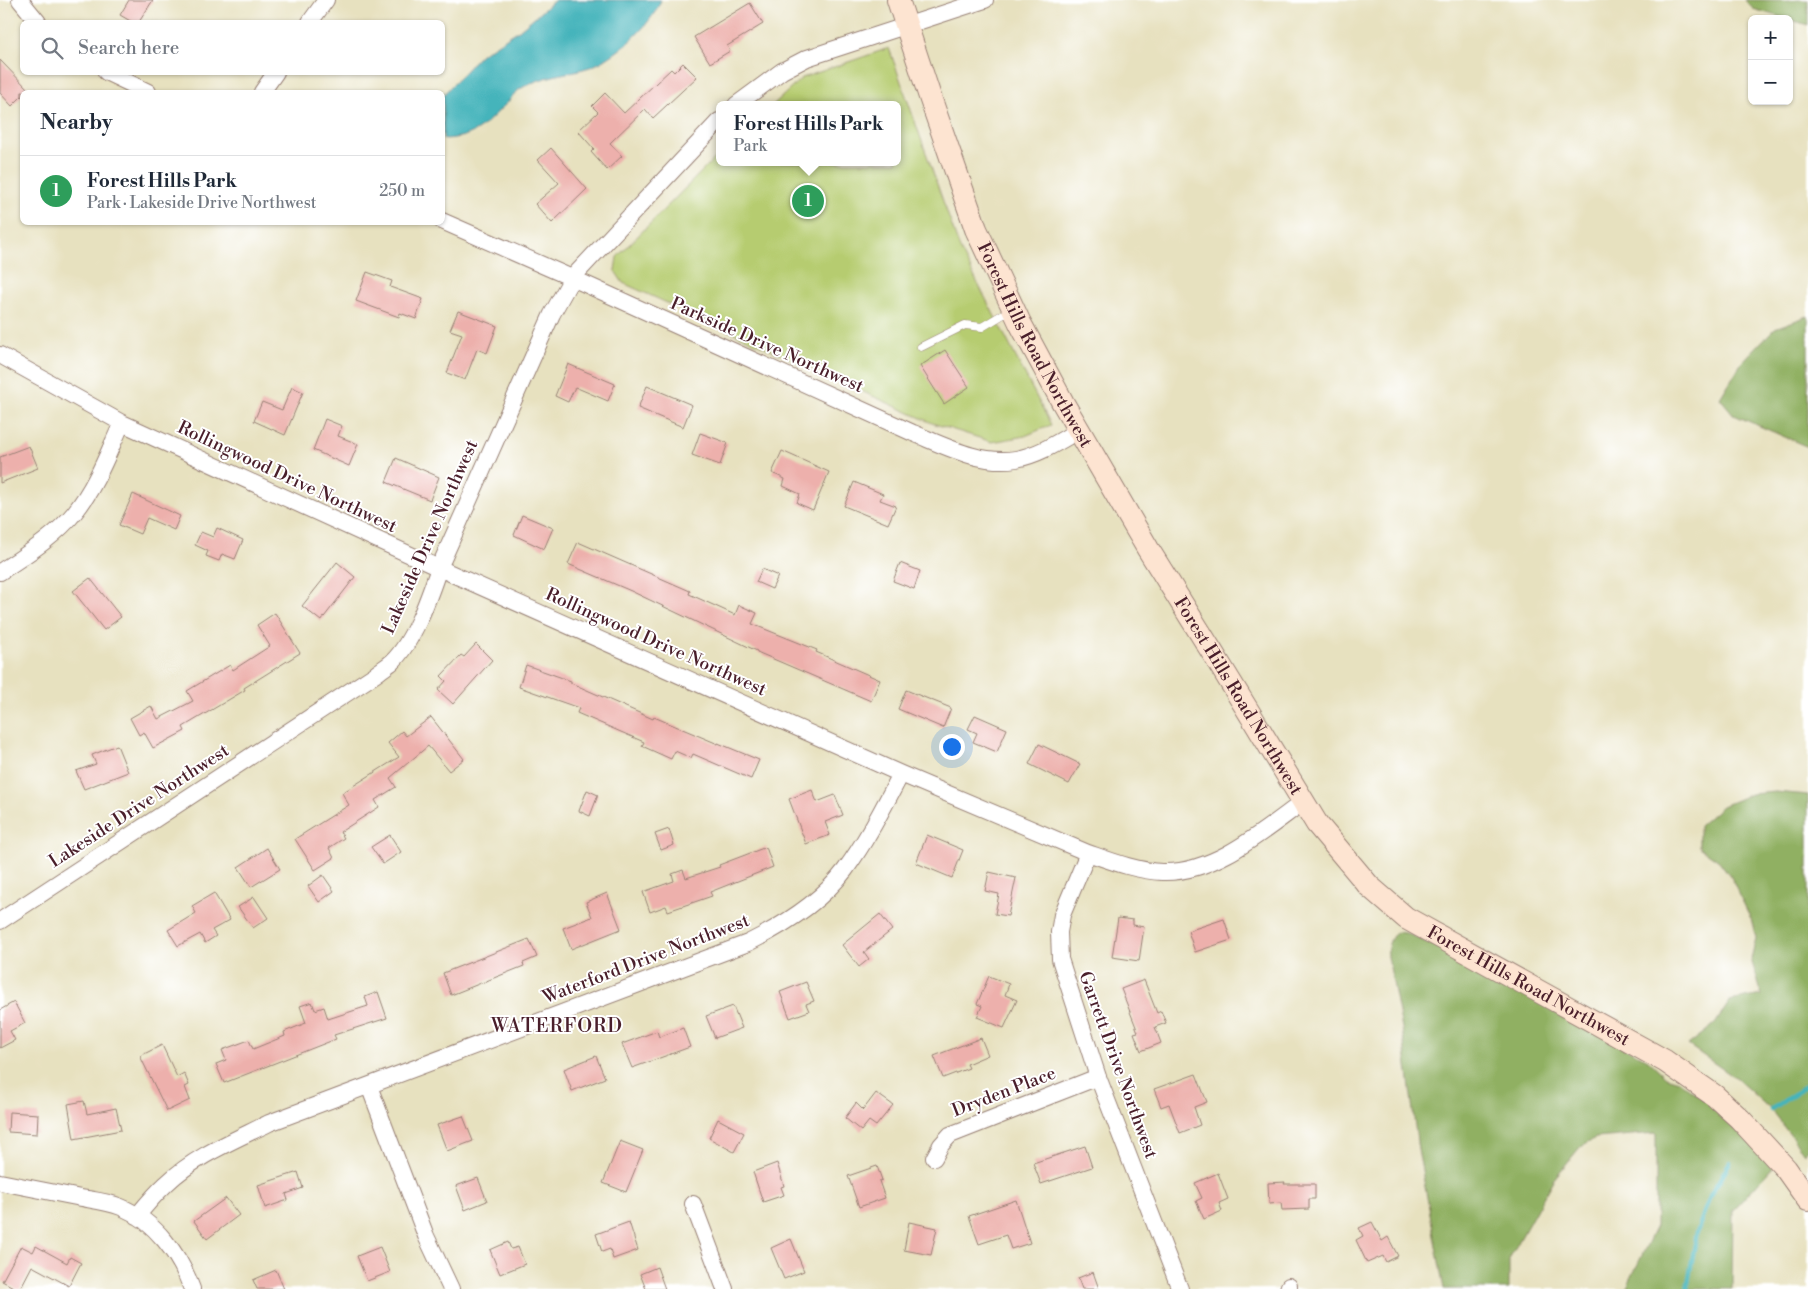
<!DOCTYPE html>
<html lang="en">
<head>
<meta charset="utf-8">
<style>
  :root { --surface:#fff; --page:#f6f6f7; --text:#1f2937; --muted:#747a83; --line:#e0e1e3; --accent:#ea580c }
  body { margin:0; font-family:"Libre Bodoni",serif; background:var(--page); color:var(--text) }
  .controls { position:absolute; right:15px; top:15px; display:grid; overflow:hidden; border-radius:8px; box-shadow:0 1px 4px #0004 }
  .controls button { width:45px; height:45px; display:grid; place-items:center; padding:0; border:0; border-bottom:1px solid var(--line); background:var(--surface); color:var(--text); font:25px sans-serif }
  .you { position:absolute; left:951px; top:746px; width:18px; height:18px; margin:-12px; border:4px solid #fff; border-radius:50%; background:#1a73e8; box-shadow:0 0 0 8px #1a73e833 }
  .badge { display:grid; place-items:center; width:32px; height:32px; border-radius:50%; background:var(--accent); color:#fff; font-size:16px; font-weight:700 }
  .pin { position:absolute; translate:-50% -50%; border:2px solid #fff; box-shadow:0 1px 5px #0006 }
  .popup { position:absolute; left:716px; top:101px; width:185px; height:65px; box-sizing:border-box; display:grid; place-content:center; border-radius:8px; background:var(--surface); filter:drop-shadow(0 1px 4px #0005); font-size:16px; white-space:nowrap; color:var(--muted) }
  .popup b { font-size:19px; color:var(--text) }
  .popup::after { content:''; position:absolute; left:50%; top:100%; margin-left:-10px; border:10px solid transparent; border-top-color:var(--surface) }
  .list { margin:0; padding:0; list-style:none }
  h2 { display:flex; justify-content:space-between; align-items:center; height:65px; margin:0; padding:0 20px; font-size:21px }
  h2 small { font-size:16px; font-weight:400; color:var(--muted) }
  .list li { display:grid; grid-template-columns:32px 1fr auto; gap:15px; align-items:center; box-sizing:border-box; height:70px; padding:0 20px; border-top:1px solid var(--line) }
  .list b { display:block; font-size:19px; white-space:nowrap }
  .list p { margin:0; font-size:16px; white-space:nowrap; color:var(--muted) }
  .list em { font-size:16px; font-style:normal; color:var(--muted) }
  .icon { flex:none; width:28px; height:28px; fill:none; stroke:currentColor; stroke-width:2; stroke-linecap:round; stroke-linejoin:round }
  .map { position:relative; flex:none; width:1808px; height:1289px; overflow:hidden }
  .search { position:absolute; background:var(--surface); box-shadow:0 1px 4px #0004; left:20px; top:20px; width:425px; height:55px; display:flex; align-items:center; gap:12px; box-sizing:border-box; padding:0 18px; border-radius:8px; color:var(--muted); font-size:19px }
  .panel { position:absolute; background:var(--surface); box-shadow:0 1px 4px #0004; left:20px; top:90px; width:425px; height:135px; border-radius:8px }
  .map>svg:first-child { display:block }
  .green { fill:#b6cc70; stroke:#80764e }
  .forest { fill:#90b062; stroke:#6d6846 }
  .water { fill:#44b4bb; stroke:#476a73 }
  .lines { fill:none; stroke-linecap:round; stroke-linejoin:round }
  .stream { stroke:#44b4bb; stroke-width:4.5 }
  .building { fill:#edb0ac }
  .service-casing { stroke:#988075; stroke-width:9 }
  .minor-casing { stroke:#988075; stroke-width:18 }
  .secondary-casing { stroke:#988075; stroke-width:24 }
  .service { stroke:#fff; stroke-width:8 }
  .minor { stroke:#fff; stroke-width:16 }
  .secondary { stroke:#fde4d1; stroke-width:22 }
  .labels { text-anchor:middle; dominant-baseline:central; stroke-width:4; stroke-linejoin:round; paint-order:stroke }
  .street-label { font-size:18px; fill:#4a1f2b; stroke:#fff }
  .neighbourhood-label { font-size:19px; letter-spacing:1px; fill:#4a1f2b; stroke:#fff }
</style>
</head>
<body>
<div class="map">
<svg width="1808" height="1289" viewBox="0 0 1808 1289">
  <rect width="100%" height="100%" fill="#fff"/>
  <filter id="ink" filterUnits="userSpaceOnUse"><feTurbulence type="fractalNoise" baseFrequency=".02" numOctaves="2"/><feDisplacementMap in="SourceGraphic" scale="10" xChannelSelector="R" yChannelSelector="G"/><feConvolveMatrix kernelMatrix="1 2 1 2 8 2 1 2 1" color-interpolation-filters="sRGB"/></filter>
  <filter id="wash" filterUnits="userSpaceOnUse"><feTurbulence type="fractalNoise" baseFrequency=".0096" numOctaves="4" result="noise"/><feDisplacementMap in="SourceGraphic" scale="20" xChannelSelector="R" yChannelSelector="G"/><feGaussianBlur stdDeviation="1.12" result="paint"/><feColorMatrix in="noise" values="0 0 0 0 0 0 0 0 0 0 0 0 0 0 0 0 0 1.4 0 .05"/><feComposite in="paint" operator="in"/></filter>
  <g filter="url(#wash)">
    <rect width="100%" height="100%" fill="#e7e1bf"/>
    <path class="green" d="M 889,48 L 960,249 L 1051,425 L 1025,436 L 992,442 L 932,423 L 623,283 L 615,271 L 617,257 L 719,154 L 719,162 L 897,162 L 897,105 L 773,105 L 802,78 Z"/>
    <path class="forest" d="M 1745,0 L 1808,0 L 1808,25 L 1753,9 Z
      M 1808,316 L 1808,447 L 1734,415 L 1720,398 L 1742,362 L 1775,328 Z
      M 1776,792 L 1808,795 L 1808,1149 L 1804,1153 L 1771,1110 L 1737,1079 L 1688,1045 L 1715,1024 L 1730,1001 L 1762,995 L 1751,959 L 1756,938 L 1751,919 L 1731,877 L 1719,861 L 1699,847 L 1699,826 L 1722,806 L 1751,794 Z
      M 1396,932 L 1406,933 L 1460,958 L 1648,1060 L 1666,1077 L 1679,1081 L 1715,1108 L 1773,1167 L 1733,1210 L 1732,1289 L 1626,1289 L 1656,1226 L 1656,1133 L 1596,1138 L 1581,1146 L 1553,1180 L 1509,1259 L 1509,1289 L 1444,1289 L 1418,1149 L 1402,1028 L 1388,957 C 1387,947 1389,940 1396,932 Z"/>
    <path class="water" d="M 555,0 L 661,0 C 652,25 615,58 590,67 C 568,74 540,76 520,89 C 515,93 511,98 507,103 C 484,125 476,138 443,139 L 443,95 L 480,55 L 519,30 Z"/>
    <g class="lines">
      <path class="stream" d="M 1771,1110 L 1808,1084
        M 1687,1289 L 1697,1232 L 1710,1196 L 1730,1162"/>
    </g>
    <g id="blocks">
      <path class="building" d="M 129,0 L 153,0 L 139,22 L 132,22 L 120,15 Z
        M 750,3 L 763,24 L 727,46 L 730,51 L 710,63 L 694,37 Z
        M 0,60 L 29,90 L 27,92 L 22,92 L 22,96 L 12,106 L 0,93 Z
        M 683,63 L 697,77 L 653,118 L 645,109 L 610,143 L 622,156 L 607,170 L 591,152 L 594,149 L 578,131 L 598,112 L 592,106 L 605,93 L 624,113 L 671,69 L 674,72 Z
        M 551,148 L 587,189 L 552,223 L 535,204 L 559,183 L 538,160 Z
        M 367,272 L 392,281 L 390,287 L 423,299 L 416,319 L 400,313 L 399,317 L 356,301 Z
        M 458,311 L 497,326 L 487,353 L 477,349 L 465,380 L 447,373 L 462,334 L 450,330 Z
        M 945,350 L 969,387 L 944,404 L 920,366 Z
        M 568,364 L 615,384 L 608,401 L 575,387 L 568,402 L 555,396 Z
        M 647,386 L 692,405 L 683,427 L 638,408 Z
        M 292,387 L 303,392 L 285,435 L 254,421 L 262,402 L 282,410 Z
        M 325,419 L 342,426 L 338,436 L 358,444 L 349,466 L 313,450 Z
        M 700,433 L 728,443 L 720,465 L 692,455 Z
        M 29,446 L 38,468 L 0,483 L 0,457 Z
        M 782,451 L 829,472 L 813,510 L 797,503 L 800,494 L 783,486 L 785,479 L 772,473 Z
        M 396,458 L 439,477 L 430,500 L 386,482 Z
        M 854,482 L 883,494 L 880,500 L 896,506 L 888,524 L 844,506 Z
        M 133,494 L 180,516 L 174,530 L 147,518 L 140,534 L 119,525 Z
        M 522,515 L 553,528 L 544,549 L 514,535 Z
        M 217,528 L 243,540 L 235,559 L 222,554 L 219,561 L 206,556 L 208,551 L 195,545 L 201,532 L 213,537 Z
        M 578,542 L 690,591 L 689,594 L 735,615 L 739,605 L 757,613 L 752,624 L 817,650 L 816,652 L 880,680 L 871,701 L 757,652 L 757,651 L 631,591 L 568,564 Z
        M 337,562 L 355,577 L 321,621 L 302,606 Z
        M 900,563 L 920,571 L 914,589 L 893,581 Z
        M 762,569 L 778,576 L 772,589 L 756,582 Z
        M 90,578 L 121,617 L 104,630 L 73,591 Z
        M 275,613 L 300,653 L 244,688 L 245,690 L 183,727 L 185,731 L 153,748 L 144,732 L 139,735 L 130,718 L 151,706 L 158,719 L 193,701 L 187,691 L 230,665 L 233,670 L 270,646 L 257,625 Z
        M 476,644 L 492,660 L 453,704 L 438,690 L 446,681 L 441,676 L 461,655 L 464,657 Z
        M 526,665 L 571,681 L 571,683 L 653,719 L 654,717 L 718,744 L 718,743 L 759,760 L 751,779 L 693,754 L 691,758 L 675,751 L 671,759 L 642,746 L 644,742 L 577,713 L 579,708 L 519,687 Z
        M 906,690 L 951,708 L 943,728 L 898,709 Z
        M 975,715 L 1007,729 L 997,752 L 973,742 L 977,733 L 968,729 Z
        M 431,717 L 464,759 L 449,771 L 428,746 L 390,778 L 396,787 L 375,800 L 379,807 L 340,832 L 344,838 L 329,848 L 334,858 L 315,870 L 295,839 L 349,805 L 342,793 L 399,757 L 388,743 L 402,731 L 406,736 Z
        M 1039,744 L 1080,764 L 1069,784 L 1029,764 Z
        M 117,745 L 128,772 L 84,789 L 76,771 L 96,764 L 92,755 Z
        M 587,790 L 598,795 L 590,816 L 579,811 Z
        M 812,790 L 817,802 L 835,795 L 843,815 L 825,822 L 830,835 L 806,844 L 789,799 Z
        M 669,829 L 674,845 L 661,850 L 655,834 Z
        M 390,835 L 401,852 L 383,864 L 371,847 Z
        M 927,835 L 963,850 L 952,878 L 916,863 Z
        M 766,847 L 773,867 L 710,892 L 712,896 L 668,911 L 666,906 L 650,912 L 643,892 L 674,881 L 672,874 L 683,870 L 686,878 L 720,867 L 719,865 Z
        M 267,848 L 280,869 L 251,887 L 238,867 Z
        M 989,872 L 1016,878 L 1008,916 L 995,914 L 999,894 L 985,891 Z
        M 323,875 L 334,891 L 319,902 L 308,886 Z
        M 214,893 L 230,920 L 212,930 L 216,936 L 205,943 L 200,934 L 178,946 L 168,930 L 196,913 L 192,906 Z
        M 607,893 L 621,929 L 571,949 L 563,928 L 592,917 L 586,902 Z
        M 254,897 L 268,918 L 253,928 L 238,907 Z
        M 880,914 L 892,930 L 864,952 L 869,959 L 859,967 L 842,945 Z
        M 1118,918 L 1133,920 L 1133,925 L 1144,927 L 1139,961 L 1112,957 Z
        M 1224,919 L 1231,940 L 1195,952 L 1188,931 Z
        M 529,939 L 537,957 L 523,963 L 524,966 L 451,995 L 443,973 Z
        M 989,976 L 1009,984 L 1005,995 L 1017,1000 L 1004,1028 L 977,1017 L 982,1006 L 977,1004 Z
        M 1144,980 L 1157,1013 L 1161,1011 L 1166,1023 L 1155,1027 L 1161,1043 L 1141,1051 L 1134,1033 L 1138,1032 L 1121,989 Z
        M 806,982 L 814,1001 L 806,1004 L 809,1011 L 790,1018 L 780,992 Z
        M 378,992 L 387,1018 L 334,1035 L 336,1039 L 224,1083 L 216,1064 L 226,1060 L 222,1050 L 249,1040 L 253,1049 L 285,1036 L 284,1032 L 306,1023 L 300,1006 L 312,1002 L 315,1010 L 324,1007 L 328,1019 L 368,1006 L 365,997 Z
        M 14,1002 L 25,1023 L 10,1031 L 15,1040 L 0,1048 L 0,1010 Z
        M 733,1006 L 742,1028 L 715,1038 L 706,1016 Z
        M 683,1028 L 690,1047 L 632,1068 L 622,1044 L 657,1031 L 659,1037 Z
        M 981,1038 L 988,1055 L 967,1064 L 969,1068 L 943,1078 L 934,1056 Z
        M 162,1045 L 177,1077 L 184,1073 L 189,1085 L 185,1087 L 190,1100 L 167,1111 L 140,1056 Z
        M 596,1056 L 605,1078 L 572,1091 L 564,1069 Z
        M 1196,1074 L 1207,1102 L 1194,1107 L 1200,1125 L 1180,1133 L 1169,1104 L 1161,1107 L 1154,1089 Z
        M 876,1093 L 893,1105 L 876,1126 L 869,1121 L 861,1131 L 845,1118 L 856,1103 L 863,1110 Z
        M 84,1101 L 87,1114 L 116,1108 L 121,1130 L 74,1139 L 68,1104 Z
        M 9,1112 L 38,1114 L 37,1134 L 8,1132 Z
        M 463,1116 L 473,1141 L 447,1151 L 437,1125 Z
        M 718,1119 L 744,1133 L 734,1152 L 709,1138 Z
        M 620,1141 L 643,1150 L 626,1192 L 603,1183 Z
        M 1085,1146 L 1092,1167 L 1041,1184 L 1033,1163 Z
        M 777,1163 L 784,1186 L 781,1187 L 784,1195 L 763,1202 L 753,1172 Z
        M 877,1166 L 882,1180 L 879,1181 L 885,1198 L 859,1207 L 848,1176 Z
        M 298,1172 L 303,1188 L 286,1194 L 288,1200 L 265,1208 L 258,1185 Z
        M 1218,1173 L 1228,1199 L 1219,1203 L 1222,1211 L 1204,1219 L 1196,1201 L 1202,1198 L 1195,1183 Z
        M 478,1178 L 487,1201 L 465,1210 L 456,1186 Z
        M 1285,1182 L 1284,1184 L 1315,1184 L 1315,1199 L 1309,1199 L 1309,1209 L 1282,1210 L 1281,1203 L 1269,1204 L 1268,1183 Z
        M 226,1198 L 239,1215 L 207,1239 L 194,1221 Z
        M 1016,1200 L 1030,1243 L 1011,1249 L 1006,1235 L 979,1244 L 969,1216 Z
        M 629,1222 L 638,1250 L 613,1259 L 610,1249 L 602,1252 L 596,1234 Z
        M 909,1222 L 937,1228 L 931,1255 L 904,1250 Z
        M 1372,1222 L 1382,1241 L 1388,1237 L 1398,1256 L 1386,1262 L 1383,1256 L 1367,1263 L 1356,1240 L 1363,1236 L 1359,1228 Z
        M 791,1239 L 804,1271 L 784,1279 L 771,1248 Z
        M 508,1242 L 511,1249 L 518,1247 L 525,1264 L 500,1274 L 490,1250 Z
        M 21,1246 L 33,1252 L 36,1246 L 67,1263 L 70,1257 L 81,1263 L 69,1286 L 32,1266 L 20,1289 L 17,1289 L 2,1281 Z
        M 380,1247 L 390,1272 L 367,1281 L 357,1256 Z
        M 657,1267 L 665,1289 L 646,1289 L 640,1274 Z
        M 276,1270 L 284,1289 L 257,1289 L 253,1280 Z
        M 1093,1272 L 1099,1289 L 1082,1289 L 1078,1278 Z"/>
    </g>
  </g>
  <g filter="url(#ink)">
    <use href="#blocks" fill-opacity="0" stroke="#988075" stroke-width="1"/>
    <g class="lines">
      <g class="service-casing">
        <path id="service" d="M 921,347 L 965,325 L 982,327 L 1012,309"/>
      </g>
      <g class="minor-casing">
        <path id="minor" d="M 20,0 L 38,22
          M 310,22 L 326,0
          M 106,72 L 148,92
          M 262,92 L 276,72
          M 736,105 L 782,71 L 807,58 L 985,0
          M 442,221 L 572,278 L 913,433 C 945,446 981,465 1016,459 C 1039,455 1060,441 1079,430
          M 0,355 L 122,423 L 439,568 L 901,774 L 1088,853 C 1111,861 1137,871 1162,872 C 1214,874 1263,831 1303,802
          M 0,572 C 27,554 55,537 75,512 C 96,486 108,453 122,423
          M 1088,853 L 1062,915 L 1059,932 L 1060,959 L 1098,1077 L 1180,1289
          M 0,921 L 376,674 C 381,670 387,666 392,662 C 414,641 429,597 439,568 L 552,314 L 572,278 L 719,121
          M 369,1086 L 426,1236 L 451,1289
          M 934,1158 L 941,1145 L 950,1135 L 1098,1077
          M 0,1182 C 25,1187 50,1192 76,1197 C 91,1200 106,1201 121,1207 C 155,1221 180,1255 192,1289
          M 693,1204 L 725,1289
          M 137,1216 C 146,1205 155,1194 166,1184 C 195,1156 233,1141 269,1123 L 748,943 C 784,925 821,902 845,870 C 867,840 884,806 901,774
          M 1288,1289 L 1289,1286"/>
      </g>
      <g class="secondary-casing">
        <g id="secondary">
          <path id="s1" d="M 898,0 L 930,97 L 976,229 L 1020,323 L 1063,403 L 1148,549 L 1214,655 L 1317,824 L 1369,886 L 1406,918 L 1665,1061 L 1715,1096 L 1740,1119 L 1786,1169 L 1808,1200"/>
        </g>
      </g>
      <use href="#service" class="service"/>
      <use href="#minor" class="minor"/>
      <use href="#secondary" class="secondary"/>
    </g>
  </g>
  <g class="labels">
    <g class="street-label">
      <text transform="translate(767 345) rotate(24)">Parkside Drive Northwest</text>
      <text stroke="none"><textPath href="#s1" startOffset="372">Forest Hills Road Northwest</textPath></text>
      <text transform="translate(287 477) rotate(25)">Rollingwood Drive Northwest</text>
      <text transform="translate(430 537) rotate(-66)">Lakeside Drive Northwest</text>
      <text transform="translate(656 642) rotate(24)">Rollingwood Drive Northwest</text>
      <text stroke="none"><textPath href="#s1" startOffset="778">Forest Hills Road Northwest</textPath></text>
      <text transform="translate(139 806) rotate(-33)">Lakeside Drive Northwest</text>
      <text transform="translate(646 959) rotate(-21)">Waterford Drive Northwest</text>
      <text stroke="none"><textPath href="#s1" startOffset="1198">Forest Hills Road Northwest</textPath></text>
      <text transform="translate(1118 1065) rotate(70)">Garrett Drive Northwest</text>
      <text transform="translate(1004 1092) rotate(-21)">Dryden Place</text>
    </g>
    <g class="neighbourhood-label">
      <text x="557" y="1026">WATERFORD</text>
    </g>
  </g>
</svg>
<div class="controls">
<button>+</button>
<button>−</button>
</div>
<div class="you"></div>
<div class="pin badge" style="left:808px;top:201px;background:#2e9e5b">1</div>
<div class="popup"><b>Forest Hills Park</b>Park</div>
<div class="search"><svg class="icon" aria-label="search" viewBox="0 0 24 24"><circle cx="10" cy="10" r="6"/><path d="M15 15l6 6"/></svg>Search here</div>
<section class="panel">
<h2>Nearby<small></small></h2>
<ul class="list">
<li><span class="badge" style="background:#2e9e5b">1</span><div><b>Forest Hills Park</b><p>Park · Lakeside Drive Northwest</p></div><em>250 m</em></li>
</ul>
</section>
</div>
</body>
</html>
